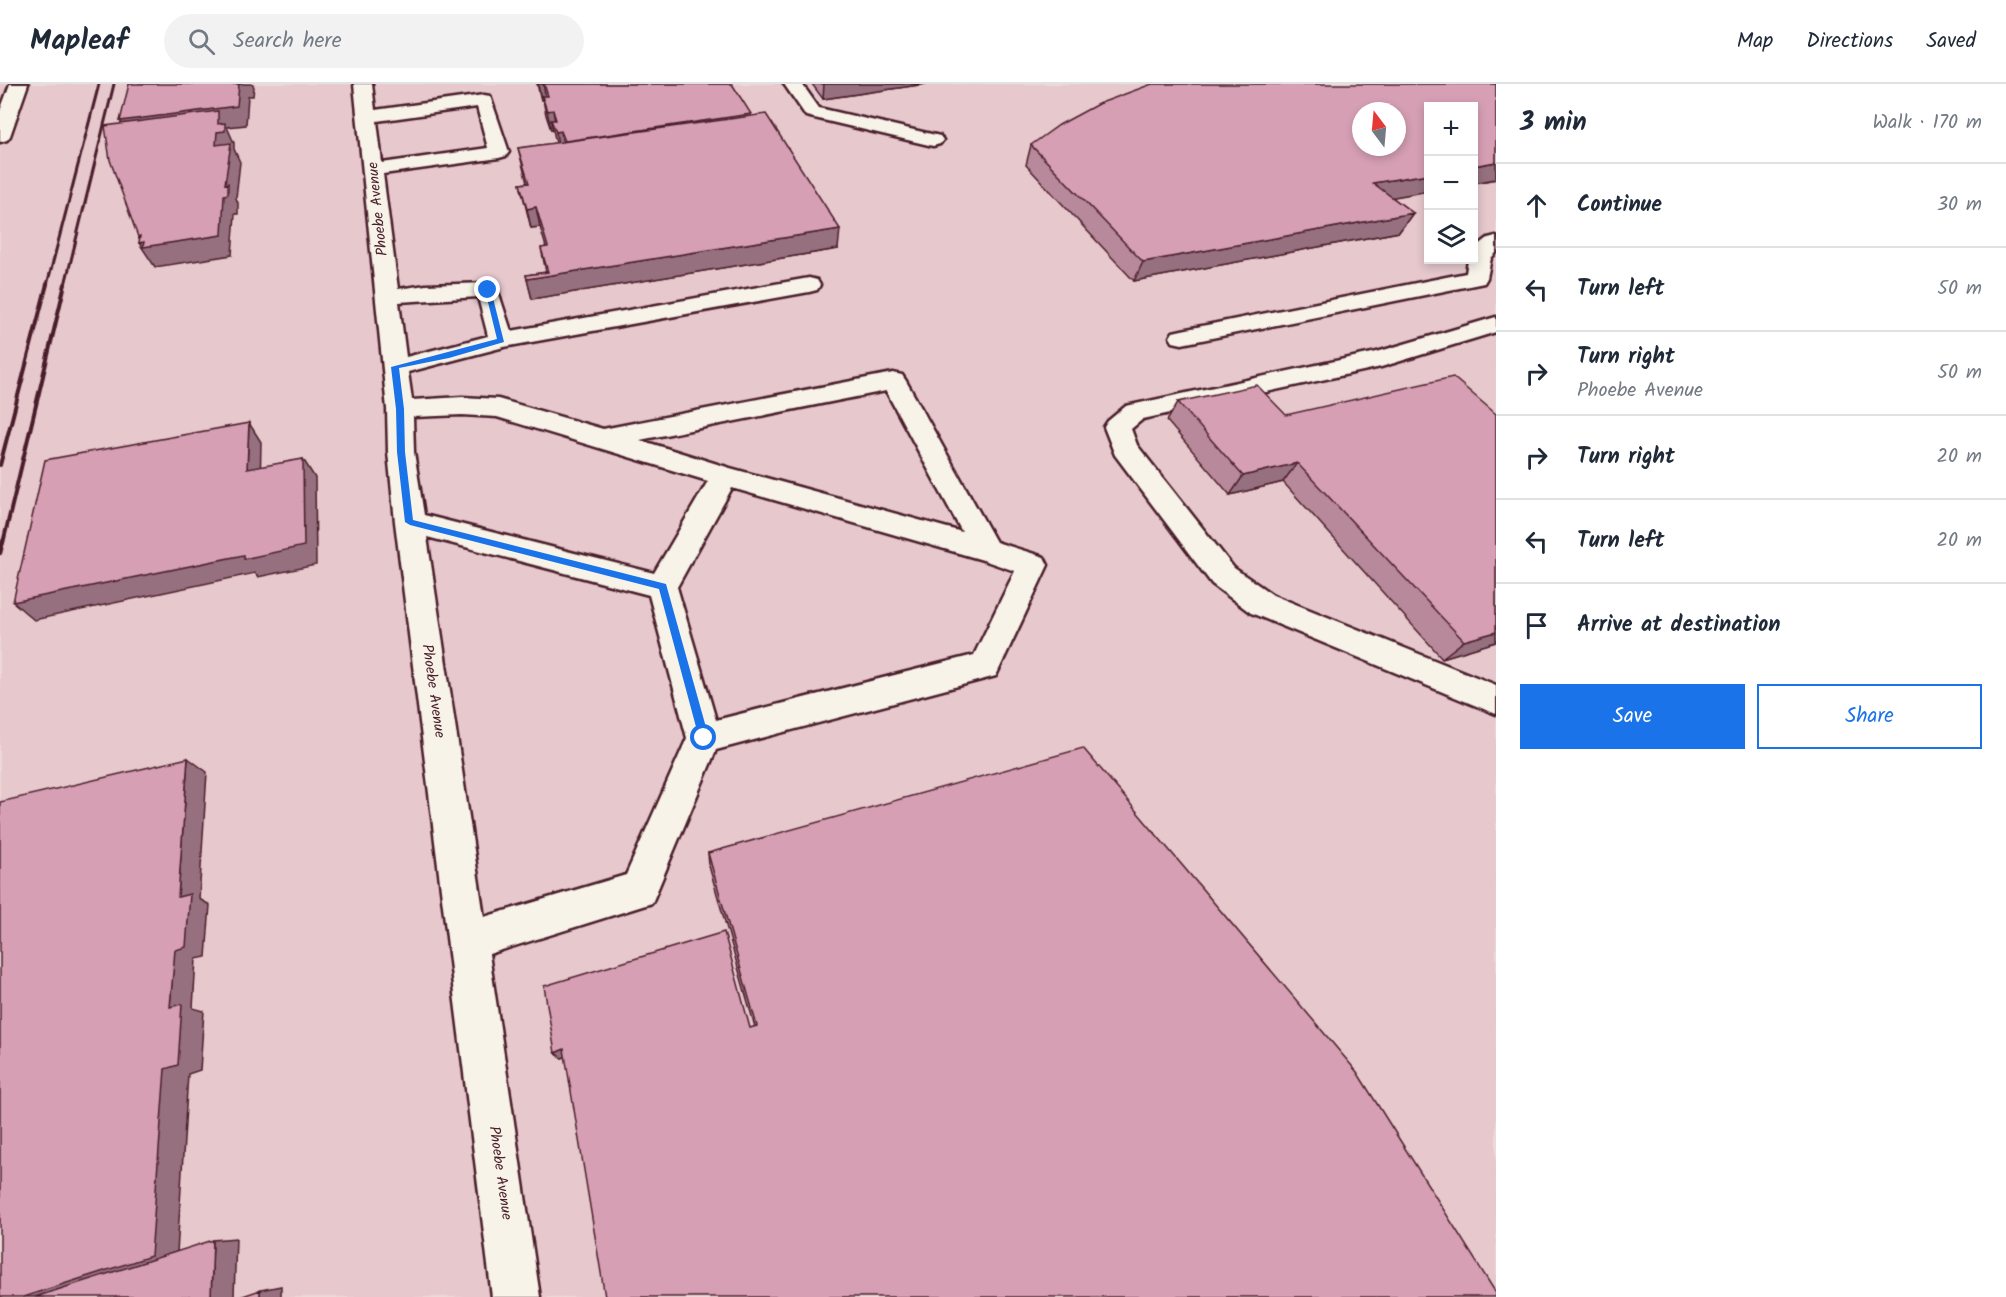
<!DOCTYPE html>
<html lang="en">
<head>
<meta charset="utf-8">
<style>
  :root { --surface:#fff; --page:#f2f2f3; --text:#1f2937; --muted:#747a83; --line:#e0e1e3; --accent:#1a73e8 }
  body { margin:0; font-family:Kalam,sans-serif; background:var(--page); color:var(--text) }
  .controls { position:absolute; right:18px; top:18px; display:grid; overflow:hidden; border-radius:0px; box-shadow:0 3px 9px #0003 }
  .controls button { width:54px; height:54px; display:grid; place-items:center; padding:0; border:0; border-bottom:2px solid var(--line); background:var(--surface); color:var(--text); font:30px sans-serif }
  .compass { position:absolute; left:1352px; top:18px; width:54px; height:54px; border-radius:50%; background:var(--surface); box-shadow:0 3px 9px #0003; rotate:344deg }
  .stop { position:absolute; width:18px; height:18px; margin:-14px; border:4px solid #1a73e8; border-radius:50%; background:#fff }
  .stop.end { background:#1a73e8; border-color:#fff; box-shadow:0 2px 6px #0008 }
  .list { margin:0; padding:0; list-style:none }
  h2 { display:flex; justify-content:space-between; align-items:center; height:78px; margin:0; padding:0 24px; font-size:26px }
  h2 small { font-size:20px; font-weight:400; color:var(--muted) }
  .list li { display:grid; grid-template-columns:39px 1fr auto; gap:18px; align-items:center; box-sizing:border-box; height:84px; padding:0 24px; border-top:2px solid var(--line) }
  .list b { display:block; font-size:22px; white-space:nowrap }
  .list p { margin:0; font-size:20px; white-space:nowrap; color:var(--muted) }
  .list em { font-size:20px; font-style:normal; color:var(--muted) }
  .actions { display:flex; gap:12px; padding:18px 24px }
  .actions a { flex:1; padding:14px 0; border:2px solid var(--accent); border-radius:0px; text-align:center; font-size:21px; color:var(--accent) }
  .actions .main { background:var(--accent); color:#fff }
  .icon { flex:none; width:33px; height:33px; fill:none; stroke:currentColor; stroke-width:2; stroke-linecap:round; stroke-linejoin:round }
  .map { position:relative; flex:none; width:1496px; height:1213px; overflow:hidden }
  header { display:flex; align-items:center; gap:36px; box-sizing:border-box; height:84px; padding:0 30px; background:var(--surface); border-bottom:2px solid var(--line) }
  header strong { font-size:28px }
  nav { display:flex; gap:33px; margin-inline-start:auto; font-size:21px }
  .search { width:420px; height:54px; background:var(--page); display:flex; align-items:center; gap:15px; box-sizing:border-box; padding:0 21px; border-radius:33px; color:var(--muted); font-size:22px }
  main { display:flex }
  aside { flex:1; background:var(--surface) }
  .map>svg:first-child { display:block }
  .built { fill:#e6c8cd; fill-rule:evenodd }
  .lines { fill:none; stroke-linecap:round; stroke-linejoin:round }
  .minor-casing { stroke:#4a1f2b; stroke-width:5 }
  .minor { fill:#f7f3e8; fill-rule:evenodd }
  .rail-far2 { stroke:#4a1f2b; stroke-width:3 }
  .rail-far1 { stroke:#4a1f2b; stroke-width:4 }
  .rail { stroke:#4a1f2b; stroke-width:4.5 }
  .wall { fill:#b8899b; stroke:#4a1f2b; stroke-width:1.5 }
  .shaded-wall { fill:#966f7e; stroke:#4a1f2b; stroke-width:1.5 }
  .building { fill:#d69fb4; stroke:#4a1f2b; stroke-width:1.5; fill-rule:evenodd }
  .route { fill:#1a73e8 }
  .labels { text-anchor:middle; dominant-baseline:central; stroke-width:6; stroke-linejoin:round; paint-order:stroke }
  .street-label { font-size:15px; fill:#4a1f2b; stroke:#f7f3e8 }
</style>
</head>
<body>
<header>
<strong>Mapleaf</strong>
<div class="search"><svg class="icon" aria-label="search" viewBox="0 0 24 24"><circle cx="10" cy="10" r="6"/><path d="M15 15l6 6"/></svg>Search here</div>
<nav><a>Map</a><a>Directions</a><a>Saved</a></nav>
</header>
<main>
<div class="map">
<svg width="1496" height="1213" viewBox="0 0 1496 1213">
  <rect width="100%" height="100%" fill="#eddad8"/>
  <filter id="ink" filterUnits="userSpaceOnUse"><feTurbulence type="fractalNoise" baseFrequency=".0167" numOctaves="2"/><feDisplacementMap in="SourceGraphic" scale="12" xChannelSelector="R" yChannelSelector="G"/><feConvolveMatrix kernelMatrix="1 2 1 2 8 2 1 2 1" color-interpolation-filters="sRGB"/></filter>
  <g filter="url(#ink)">
    <path class="built" d="M 0,0 L 1496,0 L 1496,1213 L 0,1213 ZM 1428,22 L 1474,22 L 1474,176 L 1428,176 ZM 1361,27 L 1397,27 L 1397,63 L 1361,63 Z"/>
    <g class="lines">
      <g class="minor-casing">
        <path id="minor" d="M 10,0 L 28,0 L 10,52 L 7,56 L 0,58 L 0,27 Z
          M 354,0 L 372,0 L 375,26 L 484,11 L 490,12 L 509,68 L 506,72 L 499,74 L 383,90 L 398,205 L 426,201 L 488,199 L 496,201 L 511,247 L 809,194 L 817,196 L 820,201 L 817,206 L 809,208 L 504,263 L 408,288 L 412,316 L 462,313 L 498,315 L 603,345 L 893,289 L 902,291 L 906,297 L 996,458 L 1044,473 L 1048,481 L 996,592 L 716,666 L 652,819 L 489,870 L 540,1213 L 492,1213 L 395,438 L 388,368 L 387,325 ZM 477,23 L 488,64 L 382,79 L 377,37 ZM 478,213 L 488,252 L 406,273 L 399,218 ZM 886,307 L 962,448 L 730,384 L 640,356 ZM 462,331 L 497,333 L 708,397 L 654,489 L 424,431 L 414,368 L 413,333 ZM 732,404 L 983,476 L 1015,487 L 974,571 L 716,636 L 677,503 ZM 427,453 L 649,511 L 687,654 L 626,791 L 484,833 Z
          M 784,0 L 802,0 L 819,24 L 940,52 L 943,56 L 940,60 L 933,62 L 806,32 Z
          M 1496,152 L 1496,169 L 1491,174 L 1487,194 L 1484,199 L 1182,260 L 1173,258 L 1170,253 L 1173,248 L 1182,246 L 1466,189 L 1468,176 L 1474,176 L 1474,165 L 1488,154 Z
          M 1496,233 L 1496,248 L 1381,283 L 1143,335 L 1131,345 L 1137,361 L 1234,484 L 1273,511 L 1496,601 L 1496,630 L 1251,529 L 1212,500 L 1115,371 L 1104,343 L 1108,337 L 1126,322 L 1377,268 Z"/>
      </g>
      <use href="#minor" class="minor"/>
      <path class="rail-far2" d="M 47,201 L 99,0
        M 65,201 L 114,0"/>
      <path class="rail-far1" d="M 0,381 L 47,200
        M 3,459 L 65,200"/>
      <path class="rail" d="M 0,469 L 3,457"/>
    </g>
    <path class="wall" d="M 537,0 L 732,0 L 751,32 L 838,165 L 532,215 L 526,191 L 546,188 L 541,164 L 546,163 L 540,143 L 531,144 L 520,100 L 527,99 L 518,64 L 556,59 L 553,46 L 551,46 L 546,31 L 543,16 L 541,16 Z
      M 812,0 L 926,0 L 823,15 Z
      M 1496,0 L 1496,95 L 1392,113 L 1413,129 L 1399,148 L 1134,197 L 1026,81 L 1031,61 Z
      M 1178,318 L 1286,331 L 1496,330 L 1496,558 L 1442,574 L 1283,398 L 1230,411 L 1167,337 Z
      M 708,769 L 1357,988 L 565,973 L 562,974 L 555,969 L 750,944 L 755,943 L 709,782 Z"/>
    <path class="shaded-wall" d="M 239,0 L 252,0 L 254,3 L 253,12 L 248,12 L 246,41 L 227,43 L 234,59 L 234,65 L 240,78 L 236,114 L 238,119 L 238,130 L 235,130 L 232,171 L 155,183 L 139,159 L 141,159 L 138,153 L 131,56 L 120,37 Z
      M 538,0 L 543,0 L 546,15 L 542,12 L 543,16 L 541,16 Z
      M 824,0 L 926,0 L 823,15 Z
      M 553,26 L 556,45 L 551,36 L 553,46 L 551,46 L 547,27 Z
      M 751,30 L 751,50 L 568,76 L 565,57 Z
      M 561,47 L 564,66 L 559,67 L 556,48 Z
      M 1496,78 L 1496,95 L 1473,99 L 1473,82 Z
      M 1428,90 L 1428,107 L 1361,119 L 1373,99 Z
      M 536,123 L 540,143 L 531,144 L 527,125 Z
      M 1413,129 L 1399,148 L 1134,197 L 1143,178 Z
      M 840,145 L 838,165 L 532,215 L 527,195 Z
      M 249,339 L 261,358 L 260,404 L 247,385 Z
      M 303,375 L 315,394 L 316,481 L 258,493 L 255,489 L 34,536 L 13,518 Z
      M 1297,379 L 1283,398 L 1230,411 L 1243,392 Z
      M 1496,548 L 1496,558 L 1442,574 L 1464,557 Z
      M 188,674 L 207,688 L 199,815 L 210,821 L 206,873 L 196,875 L 193,924 L 204,927 L 200,986 L 188,990 L 177,1169 L 43,1213 L 23,1213 L 165,985 L 170,923 Z
      M 564,965 L 571,971 L 562,974 L 555,969 Z
      M 236,1154 L 234,1213 L 211,1213 L 213,1156 Z
      M 281,1202 L 281,1213 L 260,1213 L 260,1206 Z"/>
    <path class="building" d="M 129,0 L 239,0 L 237,22 L 120,37 Z
      M 544,0 L 732,0 L 751,30 L 565,57 L 561,47 L 556,48 L 551,36 L 556,36 L 553,26 L 547,27 L 542,12 L 548,12 Z
      M 1152,0 L 1496,0 L 1496,78 L 1473,82 L 1473,22 L 1428,22 L 1428,90 L 1373,99 L 1413,129 L 1143,178 L 1031,61 L 1059,41 L 1098,20 ZM 1361,27 L 1397,27 L 1397,63 L 1361,63 Z
      M 218,27 L 218,40 L 225,39 L 225,47 L 217,48 L 216,61 L 231,59 L 225,100 L 228,99 L 228,110 L 224,111 L 222,151 L 143,163 L 144,158 L 139,159 L 140,152 L 138,153 L 110,76 L 105,42 Z
      M 766,30 L 840,145 L 527,195 L 526,191 L 548,188 L 541,164 L 548,163 L 536,123 L 527,125 L 520,100 L 529,99 L 518,64 Z
      M 1453,293 L 1496,330 L 1496,548 L 1464,557 L 1297,379 L 1243,392 L 1178,318 L 1257,301 L 1286,331 Z
      M 249,339 L 247,385 L 303,375 L 304,462 L 244,475 L 244,471 L 13,518 L 45,376 Z
      M 1083,664 L 1357,988 L 1496,1209 L 1496,1213 L 605,1213 L 564,965 L 555,969 L 544,902 L 724,848 L 750,944 L 757,942 L 708,769 Z
      M 188,674 L 178,813 L 190,810 L 186,863 L 175,866 L 170,923 L 182,920 L 178,981 L 165,985 L 151,1172 L 23,1213 L 0,1213 L 0,718 Z
      M 213,1156 L 211,1213 L 35,1213 Z
      M 260,1206 L 260,1213 L 240,1213 Z"/>
  </g>
  <path class="route" d="M 488,204 L 491,206 L 504,258 L 449,274 L 399,284 L 404,325 L 405,368 L 413,436 L 666,500 L 709,654 L 708,657 L 700,657 L 699,654 L 659,505 L 410,441 L 405,438 L 397,368 L 396,325 L 391,283 L 497,255 L 485,206 Z"/>
  <g class="labels">
    <g class="street-label">
      <text transform="translate(378 125) rotate(-96)">Phoebe Avenue</text>
      <text transform="translate(433 607) rotate(82)">Phoebe Avenue</text>
      <text transform="translate(500 1089) rotate(82)">Phoebe Avenue</text>
    </g>
  </g>
</svg>
<div class="controls">
<button>+</button>
<button>−</button>
<button><svg class="icon" aria-label="layers" viewBox="0 0 24 24"><path d="M12 4l9 5-9 5-9-5zM3 14l9 5 9-5"/></svg></button>
</div>
<svg class="compass" viewBox="-18 -18 36 36"><path d="M0-13l5 13h-10z" fill="#e53935"/><path d="M0 13l5-13h-10z" fill="#747a83"/></svg>
<div class="stop" style="left:704px;top:654px"></div>
<div class="stop end" style="left:488px;top:206px"></div>
</div>
<aside>
<h2>3 min<small>Walk · 170 m</small></h2>
<ul class="list">
<li><svg class="icon" aria-label="ahead" viewBox="0 0 24 24"><path d="M12 20V5M6 11l6-6 6 6"/></svg><div><b>Continue</b></div><em>30 m</em></li>
<li><svg class="icon" aria-label="left" viewBox="0 0 24 24"><path d="M17 20v-9H6M10 6l-5 5 5 5"/></svg><div><b>Turn left</b></div><em>50 m</em></li>
<li><svg class="icon" aria-label="right" viewBox="0 0 24 24"><path d="M7 20v-9h11M14 6l5 5-5 5"/></svg><div><b>Turn right</b><p>Phoebe Avenue</p></div><em>50 m</em></li>
<li><svg class="icon" aria-label="right" viewBox="0 0 24 24"><path d="M7 20v-9h11M14 6l5 5-5 5"/></svg><div><b>Turn right</b></div><em>20 m</em></li>
<li><svg class="icon" aria-label="left" viewBox="0 0 24 24"><path d="M17 20v-9H6M10 6l-5 5 5 5"/></svg><div><b>Turn left</b></div><em>20 m</em></li>
<li><svg class="icon" aria-label="arrive" viewBox="0 0 24 24"><path d="M6 21V4h12l-3 4 3 4H6"/></svg><div><b>Arrive at destination</b></div></li>
</ul>
<div class="actions"><a class="main">Save</a><a>Share</a></div>
</aside>
</main>
</body>
</html>
